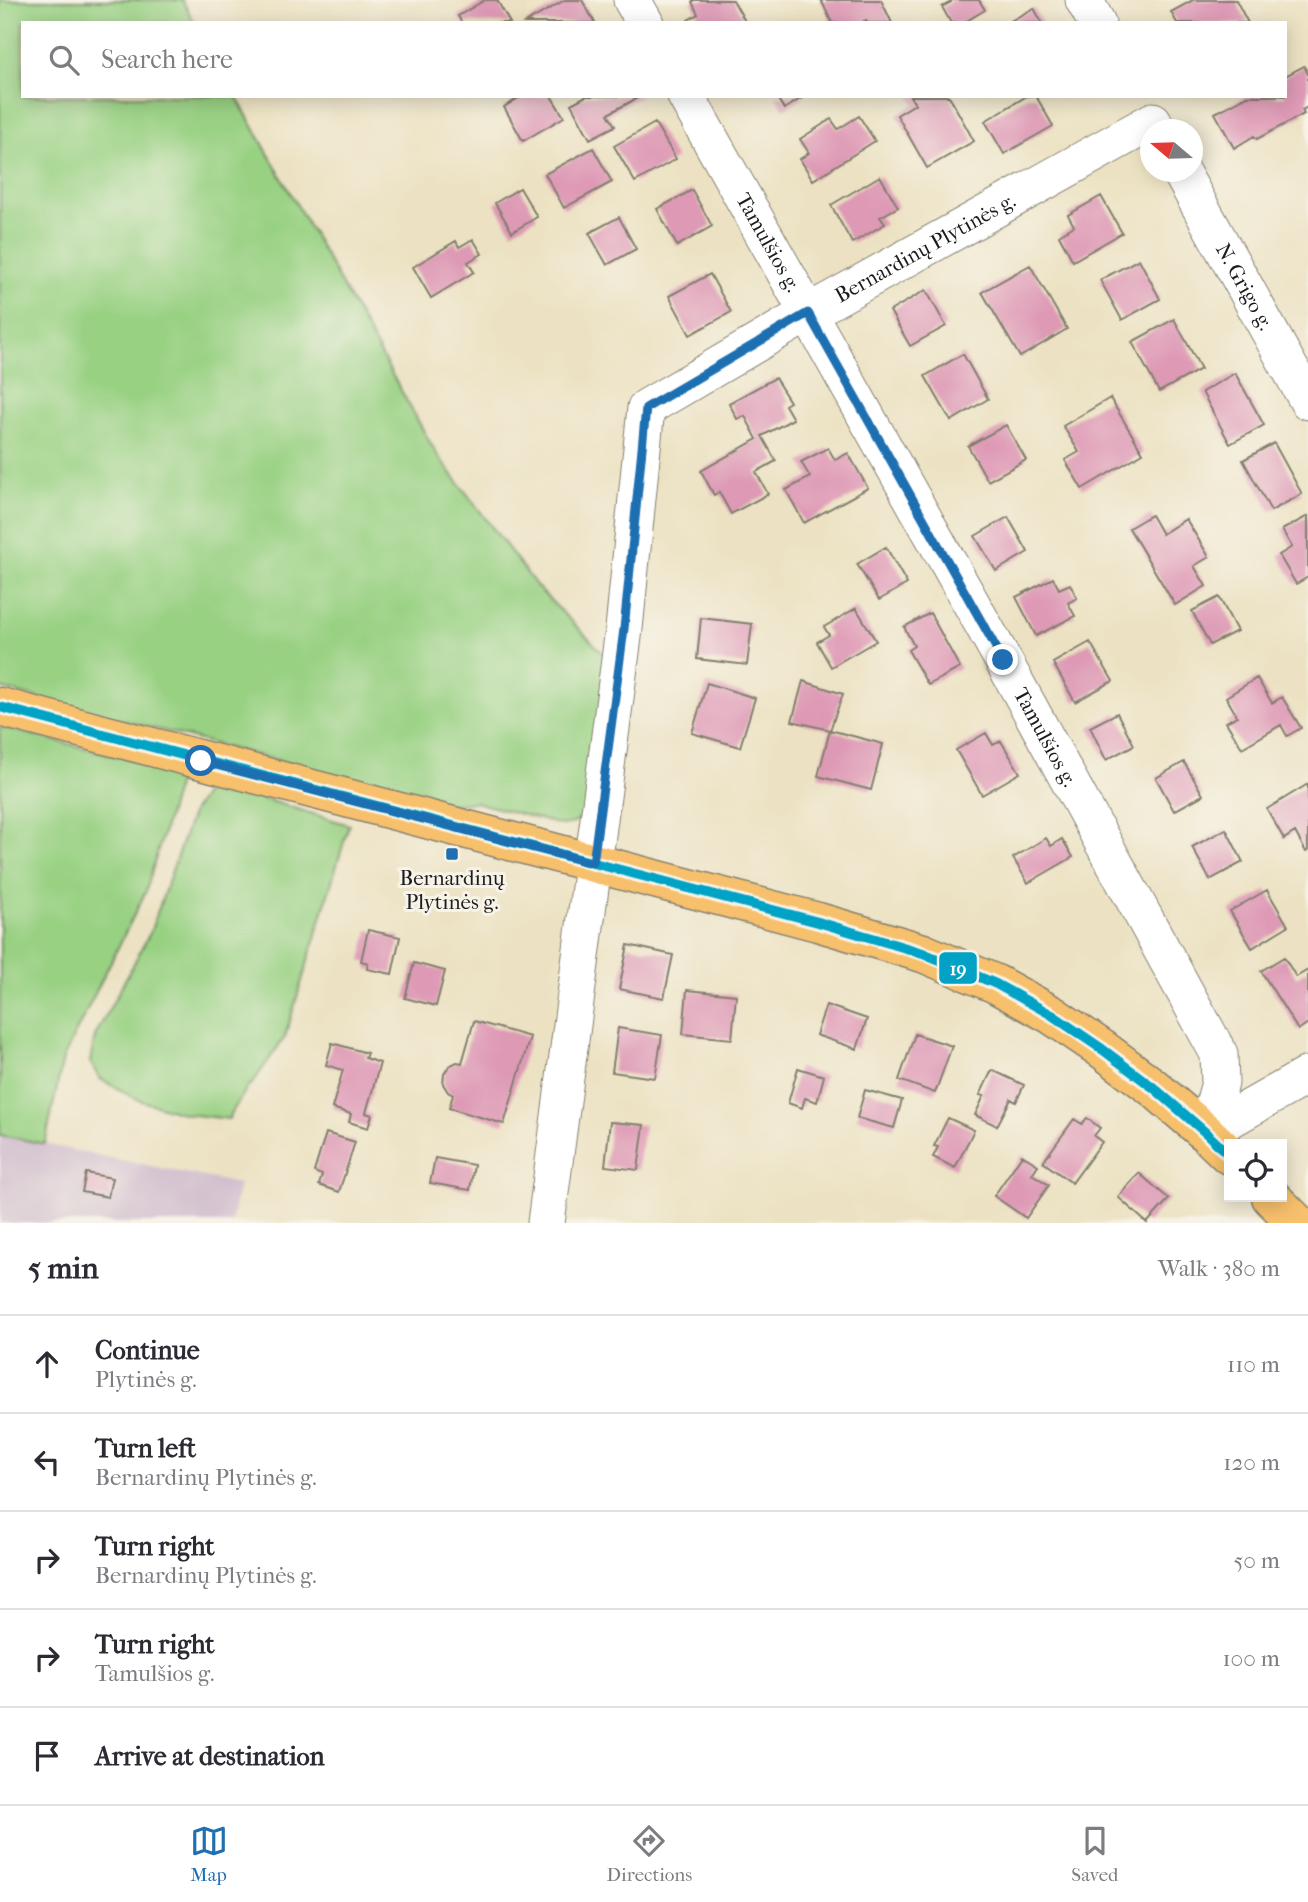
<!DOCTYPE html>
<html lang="en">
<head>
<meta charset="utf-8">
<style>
  :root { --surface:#fff; --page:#f7f7f7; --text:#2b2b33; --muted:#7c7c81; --line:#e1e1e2; --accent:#1f6fb2 }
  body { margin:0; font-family:"IM FELL French Canon",serif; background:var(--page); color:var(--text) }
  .controls { position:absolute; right:21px; bottom:21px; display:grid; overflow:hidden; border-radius:0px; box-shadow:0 4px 18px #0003 }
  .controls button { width:63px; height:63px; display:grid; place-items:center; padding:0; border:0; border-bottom:2px solid var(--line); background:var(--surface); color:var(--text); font:35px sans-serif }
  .compass { position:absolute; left:1140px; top:119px; width:63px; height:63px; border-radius:50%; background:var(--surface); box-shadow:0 4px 18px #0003; rotate:289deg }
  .stop { position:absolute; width:21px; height:21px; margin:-16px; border:5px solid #1f6fb2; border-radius:50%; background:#fff }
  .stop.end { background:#1f6fb2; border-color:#fff; box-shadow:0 2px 7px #0008 }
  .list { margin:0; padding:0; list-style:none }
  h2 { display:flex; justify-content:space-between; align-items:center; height:91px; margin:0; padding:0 28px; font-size:30px }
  h2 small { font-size:23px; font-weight:400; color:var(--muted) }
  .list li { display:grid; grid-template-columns:46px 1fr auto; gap:21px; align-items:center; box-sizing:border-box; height:98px; padding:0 28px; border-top:2px solid var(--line) }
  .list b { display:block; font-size:26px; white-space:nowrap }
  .list p { margin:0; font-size:23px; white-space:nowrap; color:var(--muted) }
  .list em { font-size:23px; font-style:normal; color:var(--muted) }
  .icon { flex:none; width:38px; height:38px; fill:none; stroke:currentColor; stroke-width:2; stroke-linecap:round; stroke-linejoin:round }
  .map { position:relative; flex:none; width:1308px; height:1223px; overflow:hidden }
  .search { position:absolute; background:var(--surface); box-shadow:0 4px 18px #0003; left:21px; right:21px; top:21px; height:77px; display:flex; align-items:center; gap:18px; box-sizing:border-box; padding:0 24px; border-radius:0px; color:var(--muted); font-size:26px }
  .sheet { height:581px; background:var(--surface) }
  nav { display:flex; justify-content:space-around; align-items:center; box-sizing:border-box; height:98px; border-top:2px solid var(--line); background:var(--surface); font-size:19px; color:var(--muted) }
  nav a { display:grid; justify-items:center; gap:4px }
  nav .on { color:var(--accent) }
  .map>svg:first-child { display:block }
  .industrial { fill:#d0bdcd }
  .green { fill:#99d183; stroke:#5a7650; stroke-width:2 }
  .building { fill:#de99b5 }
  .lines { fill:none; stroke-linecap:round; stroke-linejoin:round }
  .minor-casing { stroke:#847f70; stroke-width:39 }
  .major-casing { stroke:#847f70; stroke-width:41 }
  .minor { stroke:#fff; stroke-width:37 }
  .major { stroke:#f7c06c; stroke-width:38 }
  .bus-1-casing { stroke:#f7f3e8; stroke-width:16 }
  .bus-1 { stroke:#01a2c5; stroke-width:10 }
  .route { stroke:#1f6fb2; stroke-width:9 }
  .poi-dot { fill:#1f6fb2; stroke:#f7f3e8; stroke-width:2.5 }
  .labels { text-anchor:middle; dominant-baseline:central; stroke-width:6; stroke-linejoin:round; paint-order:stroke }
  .street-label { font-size:21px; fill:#1c1c1c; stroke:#f7f3e8 }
  .poi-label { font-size:21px; fill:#1c1c1c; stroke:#f7f3e8 }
  .line-badge { stroke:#f7f3e8; stroke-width:2.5 }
  .badge-label { font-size:19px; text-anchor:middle; font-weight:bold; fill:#fff }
</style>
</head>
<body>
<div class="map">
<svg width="1308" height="1223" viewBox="0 0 1308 1223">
  <rect width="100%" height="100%" fill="#f7f3e8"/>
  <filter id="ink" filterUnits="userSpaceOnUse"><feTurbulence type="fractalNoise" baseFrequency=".0143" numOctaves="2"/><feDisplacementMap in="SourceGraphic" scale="14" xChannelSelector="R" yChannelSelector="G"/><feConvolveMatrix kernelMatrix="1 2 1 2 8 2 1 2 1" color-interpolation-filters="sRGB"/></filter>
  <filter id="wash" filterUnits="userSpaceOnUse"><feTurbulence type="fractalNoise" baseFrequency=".00686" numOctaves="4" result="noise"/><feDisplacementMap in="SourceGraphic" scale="28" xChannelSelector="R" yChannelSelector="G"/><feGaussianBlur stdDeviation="1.57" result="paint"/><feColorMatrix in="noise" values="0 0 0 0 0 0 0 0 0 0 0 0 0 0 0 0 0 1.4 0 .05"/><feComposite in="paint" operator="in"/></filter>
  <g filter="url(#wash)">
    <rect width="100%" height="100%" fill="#ece2c3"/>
    <path class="industrial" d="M 0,1135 L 239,1184 L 231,1223 L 0,1223 Z"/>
    <path class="green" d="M 0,0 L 182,0 L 195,23 L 23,23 L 23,96 L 236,96 L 436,453 L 539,589 L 608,658 L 586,814 L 574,823 L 561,825 L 475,802 L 448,805 L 0,688 Z
      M 0,727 L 181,772 L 146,891 L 63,1058 L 45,1144 L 0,1135 Z
      M 222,786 L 349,825 L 285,1037 L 251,1085 L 249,1085 L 230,1115 L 229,1119 L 186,1114 L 139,1100 L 100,1079 L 90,1062 L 95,1036 L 150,933 L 193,811 L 205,793 Z"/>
    <g id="blocks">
      <path class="building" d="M 485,0 L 497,0 L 510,23 L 462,23 L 458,16 Z
        M 565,0 L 582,0 L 595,23 L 525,23 Z
        M 694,0 L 733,0 L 746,23 L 689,23 L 688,20 L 698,14 L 692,2 Z
        M 821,0 L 881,0 L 892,23 L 867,23 L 866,20 L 861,23 L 832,23 Z
        M 950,0 L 979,0 L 985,10 L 963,23 L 951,23 L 942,7 L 951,2 Z
        M 1193,0 L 1236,0 L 1248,23 L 1177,23 L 1171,12 Z
        M 1034,8 L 1042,23 L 1007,23 Z
        M 1304,66 L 1308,74 L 1308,107 L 1302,110 L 1304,114 L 1257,139 L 1254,136 L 1234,148 L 1215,113 L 1247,96 L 1285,96 L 1285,76 Z
        M 522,96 L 551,96 L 564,117 L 523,141 L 504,107 Z
        M 586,96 L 641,96 L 608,114 L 615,126 L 590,139 L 571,104 Z
        M 776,96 L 805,96 L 784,109 Z
        M 910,96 L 949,96 L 974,141 L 927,168 L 897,115 L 915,104 Z
        M 1027,96 L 1036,96 L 1053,126 L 1004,154 L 985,121 Z
        M 859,116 L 875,141 L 813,180 L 800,159 L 809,153 L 800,139 L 831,119 L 838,129 Z
        M 655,123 L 676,159 L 635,182 L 614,146 Z
        M 593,148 L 612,182 L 564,208 L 545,174 Z
        M 880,176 L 898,207 L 880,217 L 885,224 L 852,243 L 831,205 Z
        M 520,188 L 537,217 L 512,232 L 495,203 Z
        M 692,190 L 712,226 L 677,246 L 657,209 Z
        M 1101,196 L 1122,233 L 1073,261 L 1059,235 L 1074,226 L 1068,215 Z
        M 619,217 L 636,249 L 607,265 L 589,233 Z
        M 473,239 L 482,254 L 468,262 L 474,272 L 431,298 L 413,267 L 456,241 L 459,247 Z
        M 1139,259 L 1160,299 L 1122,320 L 1100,280 Z
        M 1030,265 L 1067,329 L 1020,357 L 982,292 Z
        M 710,274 L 731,312 L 690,335 L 669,296 Z
        M 926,290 L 946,326 L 910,346 L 890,311 Z
        M 1174,319 L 1201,369 L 1159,392 L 1132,342 Z
        M 963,354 L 988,399 L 951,421 L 925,376 Z
        M 1235,373 L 1264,425 L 1230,444 L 1202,392 Z
        M 775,378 L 790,402 L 785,405 L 793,419 L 762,436 L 776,461 L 756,472 L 768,494 L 731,514 L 719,492 L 714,495 L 701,471 L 757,439 L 745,416 L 737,419 L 729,403 Z
        M 1110,398 L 1143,453 L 1082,489 L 1065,460 L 1079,452 L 1063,426 Z
        M 1006,425 L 1026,460 L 988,481 L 968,446 Z
        M 1274,443 L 1302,494 L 1271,511 L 1243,460 Z
        M 828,448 L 835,460 L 848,453 L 868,488 L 804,523 L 786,490 L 810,477 L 801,462 Z
        M 1151,515 L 1162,534 L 1186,519 L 1209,557 L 1194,566 L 1206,586 L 1175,605 L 1129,528 Z
        M 1308,516 L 1308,577 L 1296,584 L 1279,555 L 1292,547 L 1282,530 Z
        M 1008,517 L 1028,552 L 996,571 L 975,536 Z
        M 886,547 L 907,584 L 879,600 L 857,564 Z
        M 1053,578 L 1059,589 L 1070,584 L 1077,598 L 1068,603 L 1075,616 L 1036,636 L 1016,597 Z
        M 1219,597 L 1237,631 L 1210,645 L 1192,611 Z
        M 856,608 L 876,641 L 831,667 L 817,642 L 829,635 L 824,627 Z
        M 930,613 L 960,668 L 928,685 L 908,650 L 914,646 L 904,627 Z
        M 701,618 L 752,624 L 747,665 L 697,659 Z
        M 1090,642 L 1113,681 L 1075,702 L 1053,663 Z
        M 1257,678 L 1272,703 L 1282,697 L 1301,728 L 1287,736 L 1281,725 L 1242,748 L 1226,722 L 1237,716 L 1226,697 Z
        M 803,681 L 843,694 L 830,730 L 883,744 L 871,790 L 818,776 L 830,730 L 792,721 Z
        M 707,683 L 755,698 L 740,747 L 692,733 Z
        M 1117,713 L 1134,745 L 1106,760 L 1090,727 Z
        M 986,733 L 993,745 L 1001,741 L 1020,773 L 982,795 L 956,750 Z
        M 1184,762 L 1203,795 L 1174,811 L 1156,778 Z
        M 1308,784 L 1308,851 L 1306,852 L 1295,832 L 1284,839 L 1267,809 Z
        M 1226,829 L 1243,862 L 1210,880 L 1192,847 Z
        M 1046,838 L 1051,846 L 1062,839 L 1073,857 L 1028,883 L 1013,858 Z
        M 1267,890 L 1288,926 L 1252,948 L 1230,911 Z
        M 368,930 L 400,937 L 392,974 L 367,969 L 368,963 L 361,961 Z
        M 628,945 L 673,955 L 664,998 L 619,989 Z
        M 1284,957 L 1296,977 L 1308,970 L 1308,1023 L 1298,1030 L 1261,971 Z
        M 414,963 L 445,971 L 436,1006 L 405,998 Z
        M 687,990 L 736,995 L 732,1039 L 683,1034 Z
        M 826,1005 L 867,1019 L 857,1049 L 816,1035 Z
        M 474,1021 L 530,1037 L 504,1124 L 449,1108 L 453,1095 L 448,1092 L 443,1084 L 444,1074 L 449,1066 L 457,1062 L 462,1063 Z
        M 618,1028 L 662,1035 L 655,1078 L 612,1072 Z
        M 915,1034 L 952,1046 L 935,1093 L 899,1080 Z
        M 332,1043 L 367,1053 L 365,1058 L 380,1063 L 366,1113 L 372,1115 L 368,1128 L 349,1122 L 351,1114 L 332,1108 L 343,1070 L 326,1065 Z
        M 798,1068 L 824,1076 L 817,1102 L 805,1098 L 802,1108 L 788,1103 Z
        M 992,1070 L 1024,1085 L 1016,1102 L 1011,1099 L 997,1126 L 975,1115 L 984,1096 L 980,1095 Z
        M 865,1090 L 902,1100 L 894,1128 L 857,1118 Z
        M 948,1118 L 974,1130 L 955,1168 L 933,1157 L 938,1147 L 934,1146 Z
        M 1087,1118 L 1100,1128 L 1094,1136 L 1102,1142 L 1072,1183 L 1043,1162 L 1074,1119 L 1082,1124 Z
        M 610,1122 L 644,1125 L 638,1170 L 605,1166 Z
        M 326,1133 L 355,1142 L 339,1192 L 319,1185 L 322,1175 L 314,1172 Z
        M 1022,1155 L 1038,1165 L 1032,1174 L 1049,1185 L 1026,1218 L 994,1196 Z
        M 435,1158 L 474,1165 L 470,1190 L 430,1183 Z
        M 86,1173 L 112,1178 L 108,1197 L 82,1192 Z
        M 1139,1173 L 1169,1199 L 1147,1223 L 1118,1197 Z"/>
    </g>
  </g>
  <g filter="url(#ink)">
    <use href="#blocks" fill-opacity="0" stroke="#847f70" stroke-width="2"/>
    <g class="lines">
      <g class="minor-casing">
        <g id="minor">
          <path d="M 632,0 L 645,23"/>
          <path d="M 1084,0 L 1097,23"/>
          <path id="s1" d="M 686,96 L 1003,660 L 1219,1054 L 1220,1083 L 1206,1133"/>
          <path id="s2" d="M 1181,172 L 1308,401"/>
          <path d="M 1206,1133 L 1308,1075"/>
          <path id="s3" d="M 546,1223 L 624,629 L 646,408 L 808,313 L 1153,121"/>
        </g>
      </g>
      <g class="major-casing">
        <path id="major" d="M 0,707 L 818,922 L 923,953 L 996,984 L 1052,1015 L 1102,1049 L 1154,1088 L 1206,1133 L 1229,1155
          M 1271,1197 L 1297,1223"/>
      </g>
      <use href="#minor" class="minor"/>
      <use href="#major" class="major"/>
      <g class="bus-1-casing">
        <path id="bus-1" d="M 0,707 L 818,922 L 923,953 L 996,984 L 1052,1015 L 1102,1049 L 1154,1088 L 1206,1133 L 1229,1155"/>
      </g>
      <use href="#bus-1" class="bus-1"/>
    </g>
  </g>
  <g class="lines" filter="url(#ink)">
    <path class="route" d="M 201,761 L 593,863 L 624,629 L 646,408 L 808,313 L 1003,660"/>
  </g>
  <rect class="poi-dot" x="445" y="847" width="14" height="14" rx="3.5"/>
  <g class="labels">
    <g class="street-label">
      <text stroke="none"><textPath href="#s1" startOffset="168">Tamulšios g.</textPath></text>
      <text stroke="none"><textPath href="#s3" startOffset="1143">Bernardinų Plytinės g.</textPath></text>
      <text stroke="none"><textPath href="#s2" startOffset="131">N. Grigo g.</textPath></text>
      <text stroke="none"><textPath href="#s1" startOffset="735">Tamulšios g.</textPath></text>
    </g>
    <g class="poi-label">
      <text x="452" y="878">Bernardinų<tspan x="452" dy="24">Plytinės g.</tspan></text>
    </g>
  </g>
  <rect class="line-badge" x="938" y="951" width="40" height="34" rx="7" fill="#01a2c5"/>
  <g class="badge-label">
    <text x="958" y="975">19</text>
  </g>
</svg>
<div class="controls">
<button><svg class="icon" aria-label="locate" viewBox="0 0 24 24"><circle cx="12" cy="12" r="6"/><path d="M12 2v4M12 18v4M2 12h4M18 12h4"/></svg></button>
</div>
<svg class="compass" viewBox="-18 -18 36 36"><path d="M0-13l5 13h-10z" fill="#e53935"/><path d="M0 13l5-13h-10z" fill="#7c7c81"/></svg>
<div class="stop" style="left:201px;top:761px"></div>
<div class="stop end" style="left:1003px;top:660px"></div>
<div class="search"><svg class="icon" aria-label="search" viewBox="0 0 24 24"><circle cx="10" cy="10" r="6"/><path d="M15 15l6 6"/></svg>Search here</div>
</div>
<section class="sheet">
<h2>5 min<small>Walk · 380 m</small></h2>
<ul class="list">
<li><svg class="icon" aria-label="ahead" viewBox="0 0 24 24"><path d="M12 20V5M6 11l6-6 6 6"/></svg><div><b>Continue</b><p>Plytinės g.</p></div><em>110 m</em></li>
<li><svg class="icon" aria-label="left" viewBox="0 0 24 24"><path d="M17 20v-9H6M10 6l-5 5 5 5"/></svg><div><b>Turn left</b><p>Bernardinų Plytinės g.</p></div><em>120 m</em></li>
<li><svg class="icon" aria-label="right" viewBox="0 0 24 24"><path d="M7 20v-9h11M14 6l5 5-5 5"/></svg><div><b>Turn right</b><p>Bernardinų Plytinės g.</p></div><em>50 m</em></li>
<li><svg class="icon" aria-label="right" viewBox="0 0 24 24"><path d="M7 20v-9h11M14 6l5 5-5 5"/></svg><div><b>Turn right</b><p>Tamulšios g.</p></div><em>100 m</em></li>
<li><svg class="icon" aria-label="arrive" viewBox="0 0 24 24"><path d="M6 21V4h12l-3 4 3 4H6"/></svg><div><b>Arrive at destination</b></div></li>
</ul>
</section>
<nav>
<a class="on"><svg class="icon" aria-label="map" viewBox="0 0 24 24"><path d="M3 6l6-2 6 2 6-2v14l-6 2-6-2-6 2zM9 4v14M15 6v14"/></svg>Map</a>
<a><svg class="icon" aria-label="directions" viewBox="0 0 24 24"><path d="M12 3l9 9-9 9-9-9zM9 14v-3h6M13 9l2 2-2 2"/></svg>Directions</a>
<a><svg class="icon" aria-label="saved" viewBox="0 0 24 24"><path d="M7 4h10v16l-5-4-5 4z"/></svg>Saved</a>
</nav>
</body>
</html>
